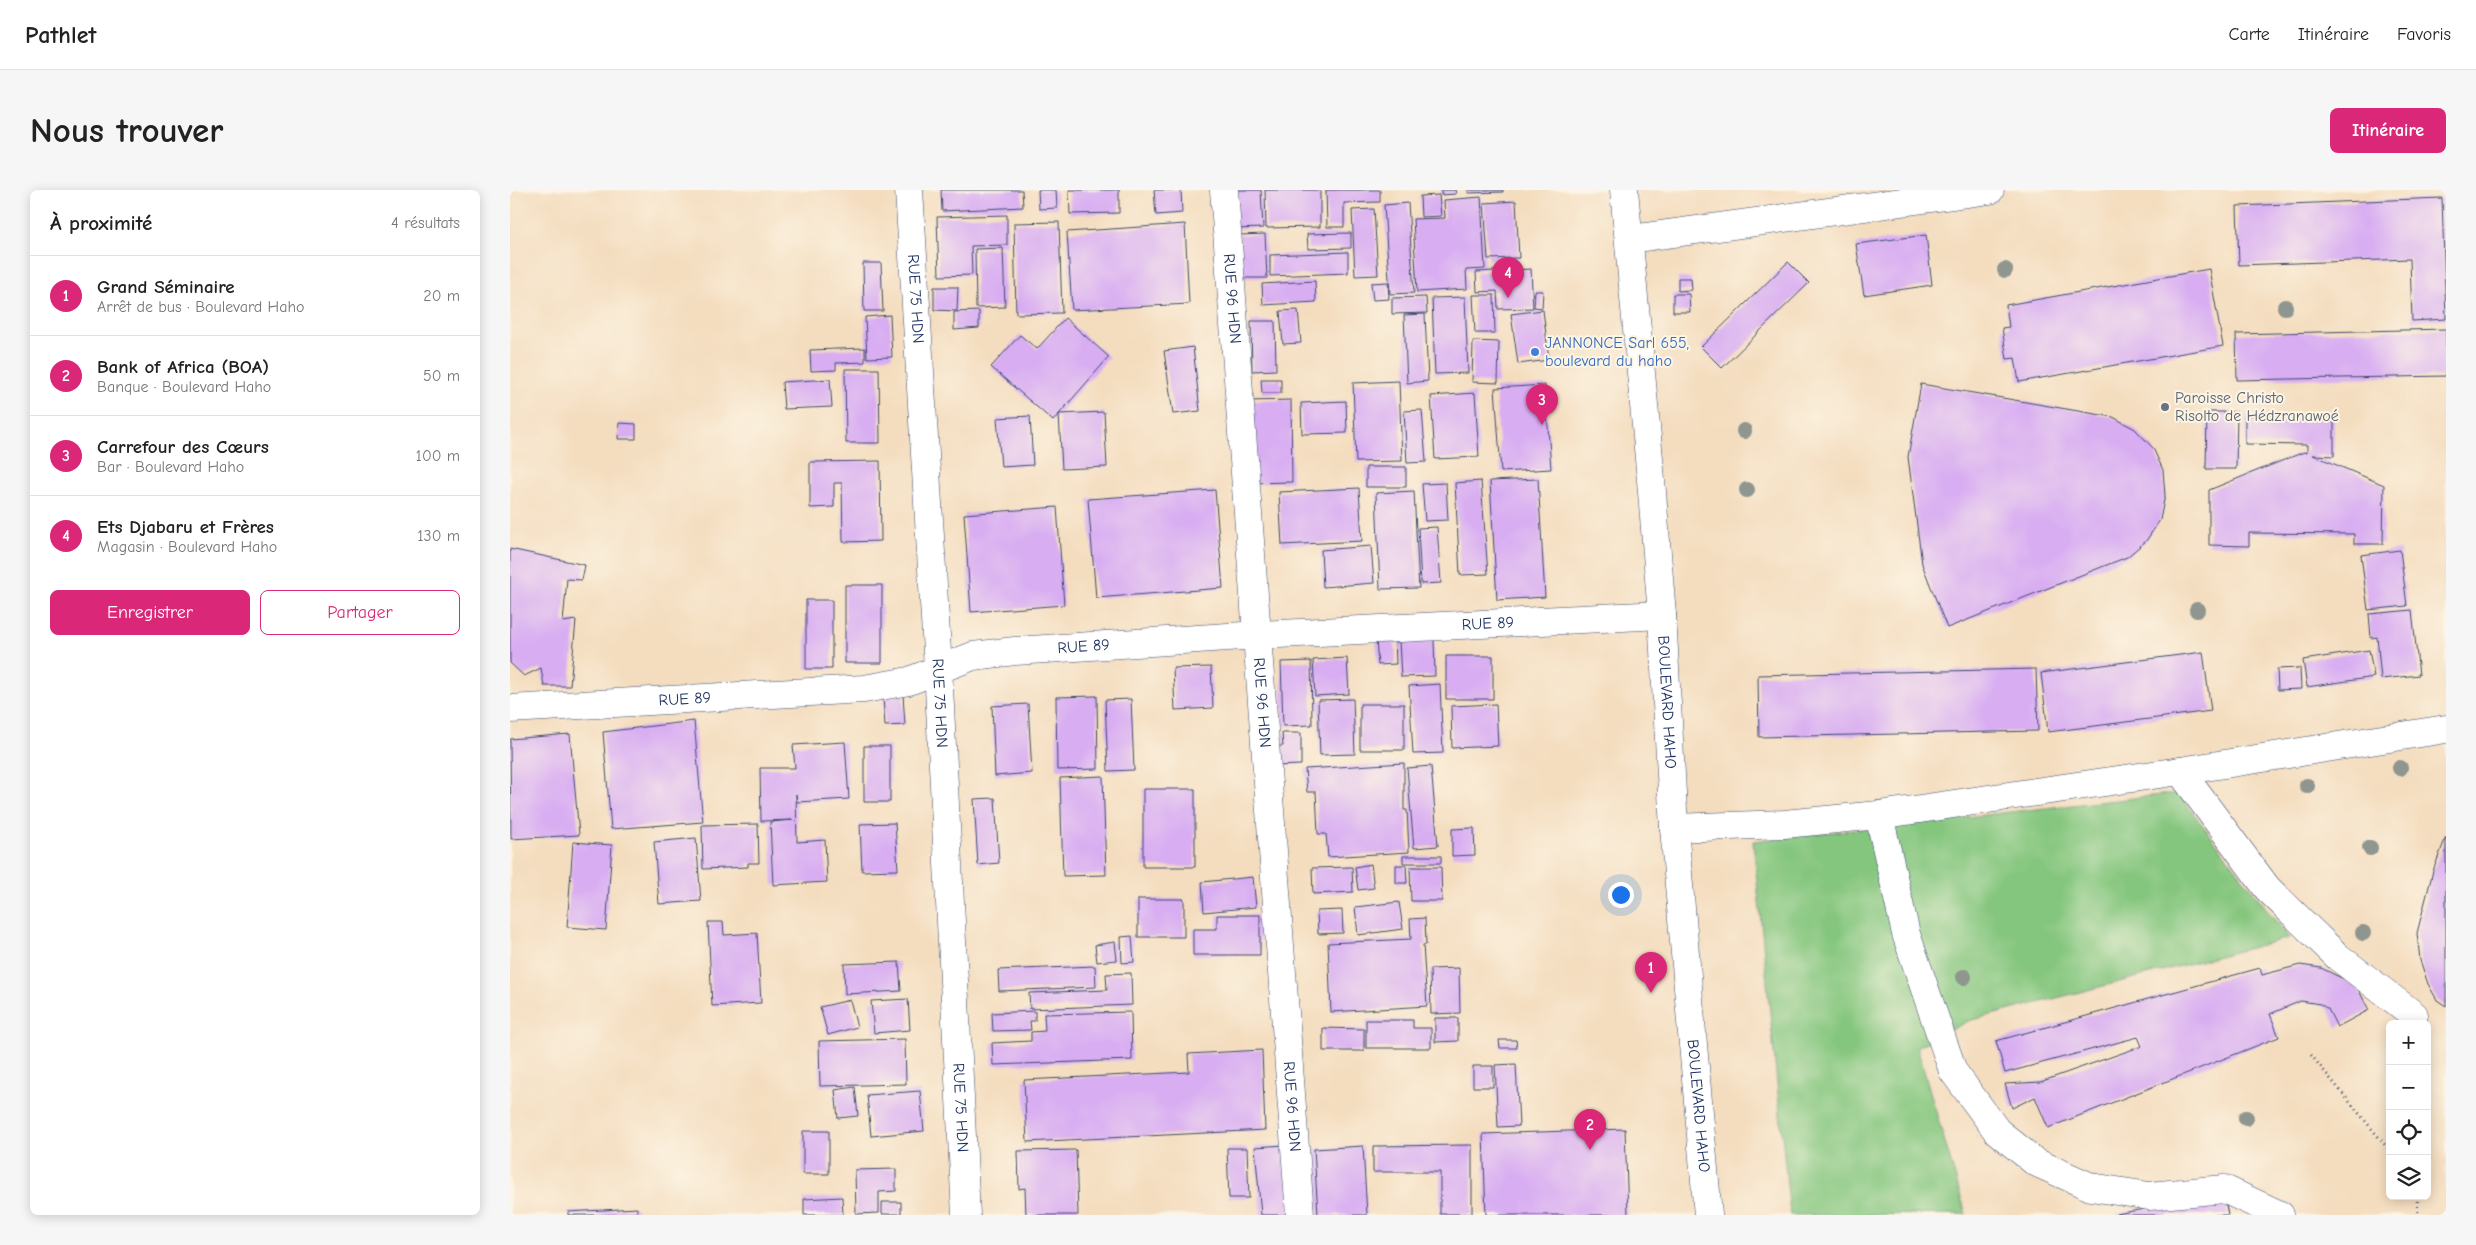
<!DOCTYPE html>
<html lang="fr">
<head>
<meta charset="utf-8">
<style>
  :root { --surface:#fff; --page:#f6f6f6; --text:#222; --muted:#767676; --line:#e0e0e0; --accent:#db2777 }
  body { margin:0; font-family:"Comic Neue",sans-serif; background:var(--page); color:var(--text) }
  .controls { position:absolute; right:15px; bottom:15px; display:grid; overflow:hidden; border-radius:8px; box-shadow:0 2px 12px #0003 }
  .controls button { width:45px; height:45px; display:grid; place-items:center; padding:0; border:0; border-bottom:1px solid var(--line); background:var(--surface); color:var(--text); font:25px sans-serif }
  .you { position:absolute; left:1110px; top:704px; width:18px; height:18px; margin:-12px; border:4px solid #fff; border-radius:50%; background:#1a73e8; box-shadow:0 0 0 8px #1a73e833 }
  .badge { display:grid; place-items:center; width:32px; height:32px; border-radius:50%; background:var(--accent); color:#fff; font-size:16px; font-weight:700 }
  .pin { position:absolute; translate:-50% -41px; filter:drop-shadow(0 1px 2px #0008) }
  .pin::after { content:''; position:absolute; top:26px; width:18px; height:15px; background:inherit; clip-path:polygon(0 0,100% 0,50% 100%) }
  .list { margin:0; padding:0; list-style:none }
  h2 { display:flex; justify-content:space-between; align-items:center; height:65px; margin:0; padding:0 20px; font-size:21px }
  h2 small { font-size:16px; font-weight:400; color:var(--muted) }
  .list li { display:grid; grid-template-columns:32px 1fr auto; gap:15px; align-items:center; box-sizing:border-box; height:80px; padding:0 20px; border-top:1px solid var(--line) }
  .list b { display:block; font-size:19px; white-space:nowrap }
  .list p { margin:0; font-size:16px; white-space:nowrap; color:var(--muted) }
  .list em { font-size:16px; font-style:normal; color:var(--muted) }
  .actions { display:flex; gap:10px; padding:15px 20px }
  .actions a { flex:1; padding:11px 0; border:1px solid var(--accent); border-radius:8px; text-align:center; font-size:18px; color:var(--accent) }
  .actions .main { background:var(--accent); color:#fff }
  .icon { flex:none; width:28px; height:28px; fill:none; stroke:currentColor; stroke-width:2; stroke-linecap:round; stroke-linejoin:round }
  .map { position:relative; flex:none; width:1936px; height:1025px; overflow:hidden; border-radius:8px }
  header { display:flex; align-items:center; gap:30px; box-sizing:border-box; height:70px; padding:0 25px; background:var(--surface); border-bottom:1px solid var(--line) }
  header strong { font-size:24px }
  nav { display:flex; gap:28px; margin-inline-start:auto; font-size:18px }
  .intro { display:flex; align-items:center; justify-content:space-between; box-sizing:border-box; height:120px; padding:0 30px }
  h1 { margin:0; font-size:35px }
  .button { padding:12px 22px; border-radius:8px; background:var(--accent); color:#fff; font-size:18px; font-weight:700 }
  main { display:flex; gap:30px; padding:0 30px }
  aside { flex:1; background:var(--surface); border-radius:8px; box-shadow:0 2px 12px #0003 }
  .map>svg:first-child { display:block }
  .green { fill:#84c67e; stroke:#507a6e }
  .building { fill:#d8adf2 }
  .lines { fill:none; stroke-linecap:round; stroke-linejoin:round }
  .minor-casing { stroke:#3c496d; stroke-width:29 }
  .major-casing { stroke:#3c496d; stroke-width:29 }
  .path { stroke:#3c496d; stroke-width:3; stroke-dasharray:1 4; stroke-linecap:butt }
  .minor { stroke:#fff; stroke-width:28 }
  .major { stroke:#fff; stroke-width:28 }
  .tree { fill:#8e968f }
  .shop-dot { fill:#3f7fe0; stroke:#fcf5e5; stroke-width:2 }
  .worship-dot { fill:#6b7280; stroke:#fcf5e5; stroke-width:2 }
  .labels { text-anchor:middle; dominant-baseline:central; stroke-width:4; stroke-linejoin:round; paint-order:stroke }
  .street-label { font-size:16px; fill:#1b2f5e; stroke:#fcf5e5 }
  .shop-label { font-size:16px; fill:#366cbe; stroke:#fcf5e5; text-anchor:start }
  .worship-label { font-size:16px; fill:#5b616d; stroke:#fcf5e5; text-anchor:start }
</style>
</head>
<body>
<header>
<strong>Pathlet</strong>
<nav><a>Carte</a><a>Itinéraire</a><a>Favoris</a></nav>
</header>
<div class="intro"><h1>Nous trouver</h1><a class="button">Itinéraire</a></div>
<main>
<aside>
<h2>À proximité<small>4 résultats</small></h2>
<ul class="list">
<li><span class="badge">1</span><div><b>Grand Séminaire</b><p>Arrêt de bus · Boulevard Haho</p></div><em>20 m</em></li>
<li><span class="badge">2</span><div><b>Bank of Africa (BOA)</b><p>Banque · Boulevard Haho</p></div><em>50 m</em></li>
<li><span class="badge">3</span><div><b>Carrefour des Cœurs</b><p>Bar · Boulevard Haho</p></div><em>100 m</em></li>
<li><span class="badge">4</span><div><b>Ets Djabaru et Frères</b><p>Magasin · Boulevard Haho</p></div><em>130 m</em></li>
</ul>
<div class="actions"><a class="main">Enregistrer</a><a>Partager</a></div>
</aside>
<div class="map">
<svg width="1936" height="1025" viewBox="0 0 1936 1025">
  <rect width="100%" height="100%" fill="#fcf5e5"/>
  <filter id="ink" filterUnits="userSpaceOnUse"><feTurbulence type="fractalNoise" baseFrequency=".02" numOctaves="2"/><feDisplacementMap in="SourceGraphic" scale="10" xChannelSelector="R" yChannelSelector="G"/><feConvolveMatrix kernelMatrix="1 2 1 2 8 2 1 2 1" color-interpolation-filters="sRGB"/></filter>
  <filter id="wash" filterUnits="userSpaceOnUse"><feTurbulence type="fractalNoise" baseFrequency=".0096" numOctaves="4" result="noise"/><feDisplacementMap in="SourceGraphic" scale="20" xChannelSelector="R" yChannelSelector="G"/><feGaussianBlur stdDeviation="1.12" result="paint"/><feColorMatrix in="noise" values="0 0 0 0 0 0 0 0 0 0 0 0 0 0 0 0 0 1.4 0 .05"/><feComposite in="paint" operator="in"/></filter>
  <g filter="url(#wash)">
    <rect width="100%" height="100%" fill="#f4ddbf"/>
    <path class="green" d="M 1668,603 L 1779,748 L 1458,831 L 1407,857 L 1456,1024 L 1280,1025 L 1243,651 Z"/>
    <g id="blocks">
      <path class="building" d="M 431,0 L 512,0 L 513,17 L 432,21 Z
        M 528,0 L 546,0 L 547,18 L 529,19 Z
        M 559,0 L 609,0 L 609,23 L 560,24 Z
        M 644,0 L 671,0 L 672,23 L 646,25 Z
        M 722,0 L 751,0 L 753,38 L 723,39 Z
        M 755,0 L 810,0 L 810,37 L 756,38 Z
        M 816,0 L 870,0 L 870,12 L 834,13 L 834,37 L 817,37 Z
        M 931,0 L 945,0 L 946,4 L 931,5 Z
        M 958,0 L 993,0 L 993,2 L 958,3 Z
        M 929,5 L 931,26 L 911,27 L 910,6 Z
        M 971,7 L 975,79 L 956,80 L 957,99 L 907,102 L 903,29 L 935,28 L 934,10 Z
        M 1932,8 L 1936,129 L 1902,131 L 1900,69 L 1729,75 L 1727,16 Z
        M 1006,11 L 1009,68 L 978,69 L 974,13 Z
        M 898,13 L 904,103 L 880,104 L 874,15 Z
        M 864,19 L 868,85 L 845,86 L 842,20 Z
        M 497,25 L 497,55 L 461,56 L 462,85 L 429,86 L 427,27 Z
        M 549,32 L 552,123 L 506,124 L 504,33 Z
        M 675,34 L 679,114 L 562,120 L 557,42 Z
        M 841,43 L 841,58 L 798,59 L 797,44 Z
        M 755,44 L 757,88 L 731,88 L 729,45 Z
        M 1416,45 L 1422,95 L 1354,105 L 1346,54 Z
        M 493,58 L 495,117 L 466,118 L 465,59 Z
        M 838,62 L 838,83 L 760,86 L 760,65 Z
        M 1278,72 L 1299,93 L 1212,178 L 1191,157 Z
        M 353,73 L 371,73 L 373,121 L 354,121 Z
        M 1021,79 L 1023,118 L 988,119 L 987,101 L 967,102 L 966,82 Z
        M 1699,79 L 1713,156 L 1509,192 L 1505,168 L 1497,169 L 1492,138 L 1499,137 L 1496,115 Z
        M 1168,88 L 1181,88 L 1182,100 L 1168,101 Z
        M 805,91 L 806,112 L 753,115 L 752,94 Z
        M 878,92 L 879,109 L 863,110 L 861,93 Z
        M 424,97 L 448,97 L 447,121 L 424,120 Z
        M 1025,101 L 1033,101 L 1032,118 L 1024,117 Z
        M 1163,104 L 1179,104 L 1180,122 L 1163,122 Z
        M 963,105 L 984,105 L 985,143 L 965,143 Z
        M 916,107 L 917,123 L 882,124 L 882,108 Z
        M 955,107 L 958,183 L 925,184 L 922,108 Z
        M 788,120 L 791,153 L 773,154 L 770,121 Z
        M 1033,120 L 1039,170 L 1008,174 L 1001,124 Z
        M 469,121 L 469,138 L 444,140 L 444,122 Z
        M 915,124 L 918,191 L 897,193 L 894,125 Z
        M 380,125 L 382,167 L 357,168 L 355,127 Z
        M 555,128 L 599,167 L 543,231 L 481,177 L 510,145 L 527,159 Z
        M 741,131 L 765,131 L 766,180 L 742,181 Z
        M 1936,139 L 1936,186 L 1727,190 L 1726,144 Z
        M 963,151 L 989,152 L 988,193 L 962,192 Z
        M 683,157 L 690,221 L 663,224 L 654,161 Z
        M 355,158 L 355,172 L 326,173 L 326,180 L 301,181 L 300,160 Z
        M 335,179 L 369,179 L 370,253 L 336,253 Z
        M 320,189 L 322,217 L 274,219 L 272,192 Z
        M 751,189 L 771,189 L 771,203 L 752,203 Z
        M 889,191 L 892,271 L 846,272 L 843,193 Z
        M 1411,194 L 1603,227 L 1625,239 L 1643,258 L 1653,280 L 1655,305 L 1650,330 L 1636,351 L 1617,367 L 1437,438 L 1412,374 L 1398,267 Z
        M 1035,195 L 1041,279 L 991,282 L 985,198 Z
        M 965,203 L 969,267 L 925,269 L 921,206 Z
        M 781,210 L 782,292 L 740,293 L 739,211 Z
        M 836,211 L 837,243 L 792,244 L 791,213 Z
        M 912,220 L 916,272 L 897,273 L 894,221 Z
        M 594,222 L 597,277 L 552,279 L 549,224 Z
        M 1697,222 L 1727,222 L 1726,279 L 1696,279 Z
        M 1735,225 L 1824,226 L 1824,266 L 1803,265 L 1874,295 L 1873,354 L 1844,354 L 1844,344 L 1739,343 L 1739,356 L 1699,355 L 1699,300 L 1794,262 L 1797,263 L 1797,255 L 1735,254 Z
        M 520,226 L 523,275 L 491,277 L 487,228 Z
        M 109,233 L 126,234 L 126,249 L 108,249 Z
        M 370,271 L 371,351 L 333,352 L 332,293 L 324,293 L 324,317 L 300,318 L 300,272 Z
        M 856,277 L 896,277 L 896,297 L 856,297 Z
        M 1028,289 L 1035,407 L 987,410 L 980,291 Z
        M 971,291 L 978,384 L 950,385 L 945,293 Z
        M 936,293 L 938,330 L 915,331 L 912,294 Z
        M 849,298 L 852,351 L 772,355 L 769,302 Z
        M 705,300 L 713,398 L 586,408 L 578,309 Z
        M 904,301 L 909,398 L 870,399 L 866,303 Z
        M 547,317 L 554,415 L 461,422 L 454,324 Z
        M 927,337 L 931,393 L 911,394 L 908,338 Z
        M 861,356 L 864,393 L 813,397 L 811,360 Z
        M 0,359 L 75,375 L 72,390 L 57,389 L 53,432 L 66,430 L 60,496 L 34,496 L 31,478 L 14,486 L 0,473 Z
        M 1890,360 L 1897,416 L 1858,420 L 1851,365 Z
        M 335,395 L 372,395 L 372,473 L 335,473 Z
        M 296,410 L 322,410 L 322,479 L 296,479 Z
        M 1902,420 L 1909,485 L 1871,489 L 1867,447 L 1861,448 L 1859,424 Z
        M 885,449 L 886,474 L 868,475 L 866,450 Z
        M 924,450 L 925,486 L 891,487 L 889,451 Z
        M 1859,460 L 1864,487 L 1797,497 L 1793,470 Z
        M 1693,462 L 1701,521 L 1538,542 L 1531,483 Z
        M 936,466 L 983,466 L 983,509 L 936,509 Z
        M 837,468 L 839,504 L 805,506 L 803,470 Z
        M 801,471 L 802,535 L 773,536 L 771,472 Z
        M 701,477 L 703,518 L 665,520 L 663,478 Z
        M 1790,478 L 1791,499 L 1768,500 L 1767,479 Z
        M 1526,479 L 1528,541 L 1249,547 L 1248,485 Z
        M 930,494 L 933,563 L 903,564 L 899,496 Z
        M 393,505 L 395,535 L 375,536 L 373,507 Z
        M 587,506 L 588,579 L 547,580 L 546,507 Z
        M 621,509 L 624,580 L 598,581 L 595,510 Z
        M 843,509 L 845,564 L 810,565 L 808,510 Z
        M 518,514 L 522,583 L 485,586 L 482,516 Z
        M 850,514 L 894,514 L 894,560 L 850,560 Z
        M 986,514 L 988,556 L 942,558 L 941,516 Z
        M 184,531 L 193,632 L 101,639 L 93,542 Z
        M 772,543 L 791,543 L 791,575 L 764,576 L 764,557 L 773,556 Z
        M 60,544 L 69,645 L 1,649 L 0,549 Z
        M 335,552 L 339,609 L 287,612 L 286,604 L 287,652 L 315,650 L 317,692 L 263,695 L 260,632 L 283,630 L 251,631 L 250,578 L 285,578 L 283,555 Z
        M 354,556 L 380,556 L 380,612 L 354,612 Z
        M 894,573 L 894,620 L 897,620 L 899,662 L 818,667 L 816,644 L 808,644 L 806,602 L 797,602 L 795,579 Z
        M 921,576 L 928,656 L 904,658 L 897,578 Z
        M 593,586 L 596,685 L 553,686 L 550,588 Z
        M 633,599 L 685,599 L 685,677 L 633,677 Z
        M 485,608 L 489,673 L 468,675 L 464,609 Z
        M 385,633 L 388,680 L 352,681 L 350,634 Z
        M 248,634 L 249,673 L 238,673 L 238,677 L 193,679 L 192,635 Z
        M 964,638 L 965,665 L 942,666 L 942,639 Z
        M 1936,647 L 1936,816 L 1927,810 L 1918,794 L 1910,770 L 1907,743 L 1923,681 Z
        M 186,648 L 191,711 L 149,714 L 144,652 Z
        M 63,652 L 102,655 L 96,740 L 57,737 Z
        M 893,666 L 931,666 L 931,673 L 893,673 Z
        M 861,674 L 864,698 L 848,700 L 845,677 Z
        M 886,675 L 896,675 L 897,693 L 886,693 Z
        M 842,677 L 843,702 L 803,704 L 802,678 Z
        M 900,677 L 931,677 L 932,711 L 901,711 Z
        M 743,687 L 746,717 L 694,722 L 692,692 Z
        M 628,709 L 674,709 L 674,747 L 628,747 Z
        M 889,712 L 893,739 L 848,745 L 845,717 Z
        M 832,720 L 833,743 L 808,744 L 807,721 Z
        M 707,725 L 750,725 L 750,765 L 683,765 L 683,739 L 707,739 Z
        M 915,728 L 916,755 L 913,755 L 917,816 L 821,822 L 818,753 L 901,749 L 900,729 Z
        M 198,732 L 213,732 L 214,745 L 247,743 L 251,813 L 202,816 Z
        M 622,746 L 624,772 L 612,773 L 611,747 Z
        M 605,752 L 607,770 L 587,772 L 585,755 Z
        M 389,772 L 391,801 L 335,804 L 334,774 Z
        M 1790,775 L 1811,778 L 1846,795 L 1859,820 L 1827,837 L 1818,819 L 1810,814 L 1791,811 L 1760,824 L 1769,847 L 1538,938 L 1525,907 L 1502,918 L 1495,894 L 1530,892 L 1632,856 L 1628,847 L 1495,883 L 1486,851 L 1750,778 L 1752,785 Z
        M 585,776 L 586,797 L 489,801 L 488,780 Z
        M 949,778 L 950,823 L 921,824 L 920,779 Z
        M 621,783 L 622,815 L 520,819 L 519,803 L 597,800 L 596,784 Z
        M 398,809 L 400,840 L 364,843 L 361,811 Z
        M 340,810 L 347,837 L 318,845 L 310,817 Z
        M 525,821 L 525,831 L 520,831 L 521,840 L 483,841 L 482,823 Z
        M 621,822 L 622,870 L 483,875 L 482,853 L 521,851 L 521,842 L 535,841 L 534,824 Z
        M 925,828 L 948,828 L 948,851 L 925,852 Z
        M 856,830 L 903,830 L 903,838 L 921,838 L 921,858 L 856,858 Z
        M 813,838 L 854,839 L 854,861 L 813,861 Z
        M 395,849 L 396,894 L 310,896 L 309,851 Z
        M 989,850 L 1006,850 L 1007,858 L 990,858 Z
        M 752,860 L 755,940 L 517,952 L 514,890 L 679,882 L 678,864 Z
        M 1006,874 L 1009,936 L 988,937 L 985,875 Z
        M 963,876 L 983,876 L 983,897 L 963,897 Z
        M 345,897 L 348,926 L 328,928 L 325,900 Z
        M 410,901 L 414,941 L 361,946 L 357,905 Z
        M 1115,939 L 1118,1025 L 976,1025 L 973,944 Z
        M 293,941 L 319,941 L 319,984 L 293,984 Z
        M 775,955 L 781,1025 L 751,1025 L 745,957 Z
        M 962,955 L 962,1024 L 930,1024 L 930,982 L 863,982 L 863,956 Z
        M 853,956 L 857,1025 L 808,1025 L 804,959 Z
        M 717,958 L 737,958 L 739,1008 L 719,1008 Z
        M 566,960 L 568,1025 L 516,1025 L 515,998 L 509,999 L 508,961 Z
        M 386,979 L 386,1001 L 369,1002 L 369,1023 L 346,1024 L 345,980 Z
        M 1714,1005 L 1718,1025 L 1606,1025 L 1606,1024 Z
        M 332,1007 L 333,1025 L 294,1025 L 294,1009 Z
        M 372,1012 L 391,1012 L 391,1024 L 372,1024 Z
        M 127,1018 L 127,1025 L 58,1025 L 58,1022 Z"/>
    </g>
  </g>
  <g filter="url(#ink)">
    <use href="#blocks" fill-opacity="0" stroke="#3c496d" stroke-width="1"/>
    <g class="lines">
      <g class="minor-casing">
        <g id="minor">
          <path id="s1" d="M 399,0 L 428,478 L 456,1025"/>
          <path id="s2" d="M 714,0 L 790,1025"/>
          <path d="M 1120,49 L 1480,0"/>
          <path id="s3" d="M 0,519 L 354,499 L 399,491 L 463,466 L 505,461 L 748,445 L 1152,425"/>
          <path d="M 1670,581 L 1757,698 L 1828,767 L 1904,825"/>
          <path d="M 1369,625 L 1396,744 L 1443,881 L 1487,941 L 1525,972 L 1581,997 L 1639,1006 L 1714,999 L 1770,1025"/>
          <path d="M 1164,638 L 1274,634 L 1369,625 L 1670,581 L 1936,539"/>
        </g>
      </g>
      <g class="major-casing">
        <g id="major">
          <path id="s4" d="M 1114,0 L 1141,290 L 1152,425 L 1164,638 L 1198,1025"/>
        </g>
      </g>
      <path class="path" d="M 1801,865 L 1880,961
        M 1907,1006 L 1908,1025"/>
      <use href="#minor" class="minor"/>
      <use href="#major" class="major"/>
    </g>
    <g class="tree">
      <circle cx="1495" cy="80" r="8"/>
      <circle cx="1775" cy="117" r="8"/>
      <circle cx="1234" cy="241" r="8"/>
      <circle cx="1237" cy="300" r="8"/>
      <circle cx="1687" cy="420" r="8"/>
      <circle cx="1890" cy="578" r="8"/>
      <circle cx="1797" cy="596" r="8"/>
      <circle cx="1860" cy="658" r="8"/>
      <circle cx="1853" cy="743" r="8"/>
      <circle cx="1454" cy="787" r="8"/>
      <circle cx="1736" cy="928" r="8"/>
    </g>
  </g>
  <circle class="shop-dot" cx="1025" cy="162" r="5"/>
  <circle class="worship-dot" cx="1655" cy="217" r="5"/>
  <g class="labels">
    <g class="street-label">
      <text stroke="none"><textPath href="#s1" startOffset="109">RUE 75 HDN</textPath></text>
      <text stroke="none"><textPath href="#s2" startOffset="109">RUE 96 HDN</textPath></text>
      <text stroke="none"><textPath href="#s3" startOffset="985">RUE 89</textPath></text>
      <text stroke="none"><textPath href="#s3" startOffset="580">RUE 89</textPath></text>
      <text stroke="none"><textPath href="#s3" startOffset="175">RUE 89</textPath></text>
      <text stroke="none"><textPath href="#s1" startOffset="514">RUE 75 HDN</textPath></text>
      <text stroke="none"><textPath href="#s2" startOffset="514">RUE 96 HDN</textPath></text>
      <text stroke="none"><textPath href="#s4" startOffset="514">BOULEVARD HAHO</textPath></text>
      <text stroke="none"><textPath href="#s2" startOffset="919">RUE 96 HDN</textPath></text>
      <text stroke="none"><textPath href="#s4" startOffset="919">BOULEVARD HAHO</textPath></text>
      <text stroke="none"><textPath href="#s1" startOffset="919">RUE 75 HDN</textPath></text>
    </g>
    <g class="shop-label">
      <text x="1035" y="153">JANNONCE Sarl 655,<tspan x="1035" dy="18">boulevard du haho</tspan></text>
    </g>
    <g class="worship-label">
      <text x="1665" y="208">Paroisse Christo<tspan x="1665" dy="18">Risolto de Hédzranawoé</tspan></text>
    </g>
  </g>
</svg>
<div class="controls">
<button>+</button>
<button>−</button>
<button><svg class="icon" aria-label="locate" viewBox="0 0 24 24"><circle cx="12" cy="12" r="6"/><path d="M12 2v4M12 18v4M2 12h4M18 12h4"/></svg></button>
<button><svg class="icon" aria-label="layers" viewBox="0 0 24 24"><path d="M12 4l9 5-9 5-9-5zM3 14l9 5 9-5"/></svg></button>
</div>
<div class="you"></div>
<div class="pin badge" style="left:1141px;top:803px">1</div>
<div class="pin badge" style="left:1080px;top:960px">2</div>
<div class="pin badge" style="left:1032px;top:235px">3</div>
<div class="pin badge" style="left:998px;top:108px">4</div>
</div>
</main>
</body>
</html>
